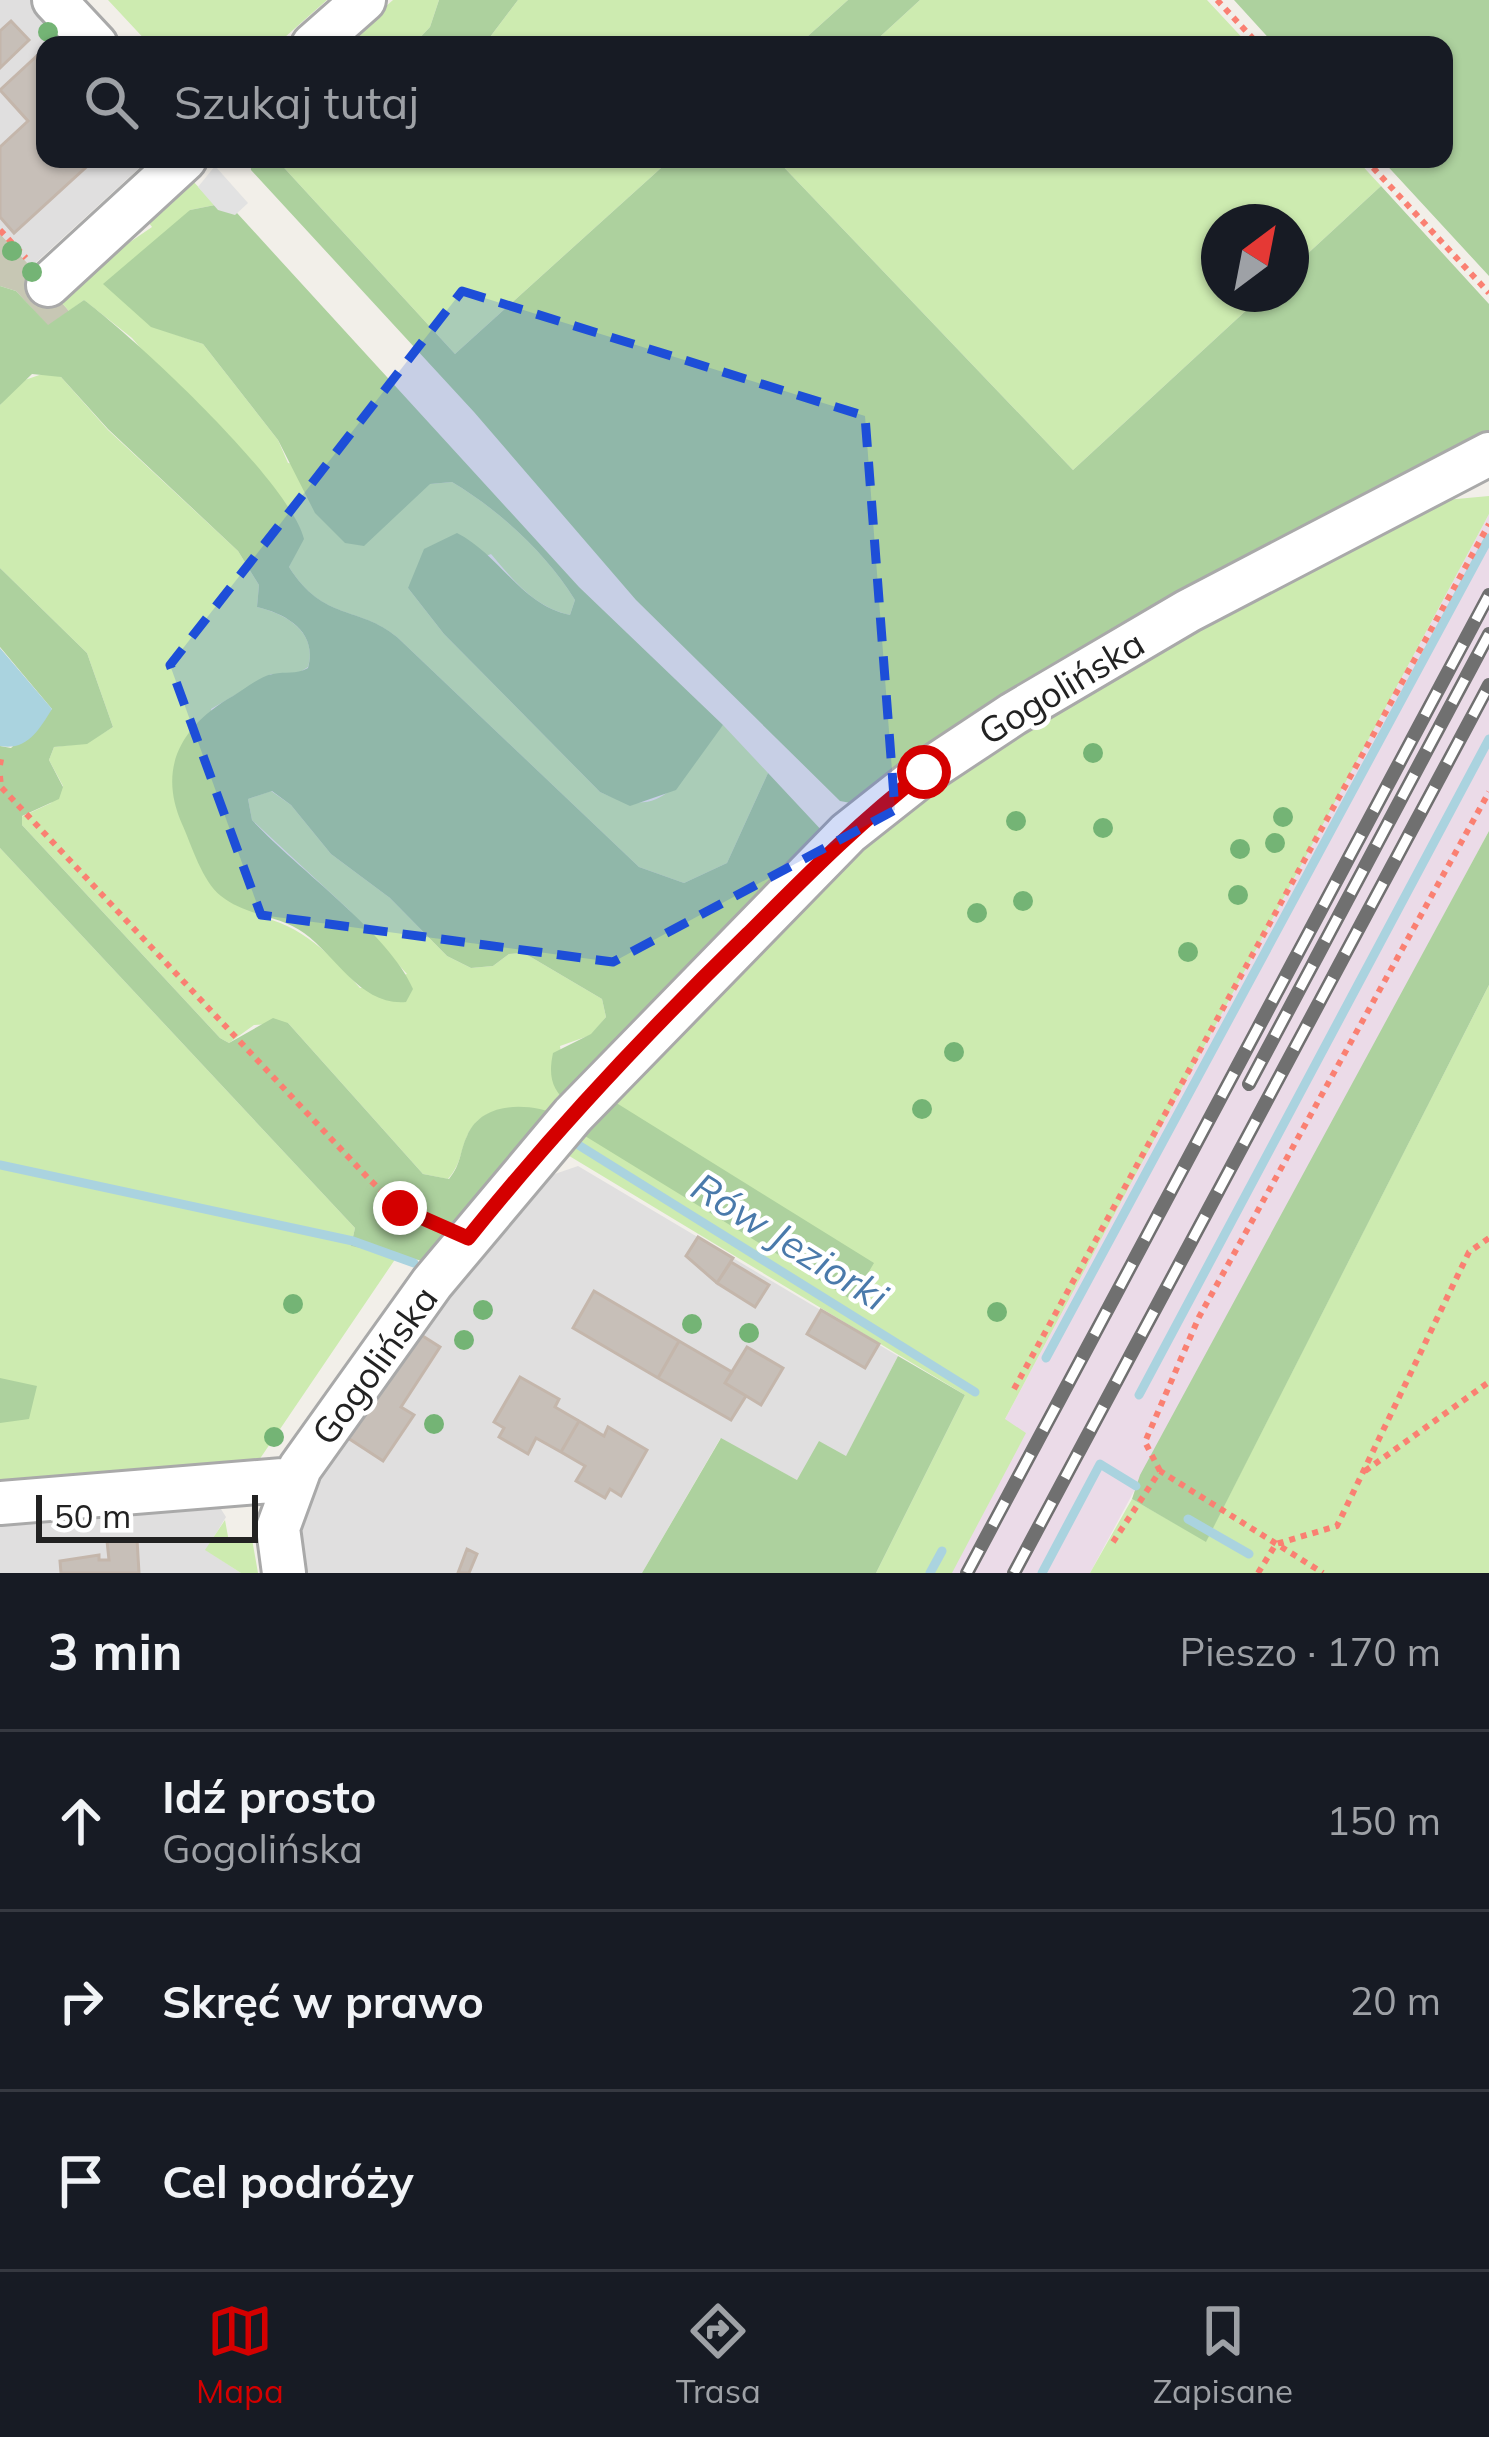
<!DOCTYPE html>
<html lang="pl">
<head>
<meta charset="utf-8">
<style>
  :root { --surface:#171b24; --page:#242831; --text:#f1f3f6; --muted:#9ea1a6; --line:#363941; --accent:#d40000 }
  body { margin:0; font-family:Mulish,sans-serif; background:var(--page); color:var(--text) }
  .compass { position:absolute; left:1201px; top:204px; width:108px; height:108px; border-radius:50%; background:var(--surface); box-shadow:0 3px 9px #0004; rotate:32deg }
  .scale { position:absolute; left:36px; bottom:30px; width:222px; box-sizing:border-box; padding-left:12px; border:6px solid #222; border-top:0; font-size:33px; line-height:42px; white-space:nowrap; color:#222; -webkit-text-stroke:9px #fff; paint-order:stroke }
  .stop { position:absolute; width:36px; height:36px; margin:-27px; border:9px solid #d40000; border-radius:50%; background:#fff }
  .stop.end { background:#d40000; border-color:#fff; box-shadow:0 3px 12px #0008 }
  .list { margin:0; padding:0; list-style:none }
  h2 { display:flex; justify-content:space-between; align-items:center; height:156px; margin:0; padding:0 48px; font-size:51px }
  h2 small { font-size:39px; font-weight:400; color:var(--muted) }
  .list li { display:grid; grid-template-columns:78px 1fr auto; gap:36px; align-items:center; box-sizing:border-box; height:180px; padding:0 48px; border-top:3px solid var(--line) }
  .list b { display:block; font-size:45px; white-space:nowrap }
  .list p { margin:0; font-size:39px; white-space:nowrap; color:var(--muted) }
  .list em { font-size:39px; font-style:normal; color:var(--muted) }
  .icon { flex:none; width:66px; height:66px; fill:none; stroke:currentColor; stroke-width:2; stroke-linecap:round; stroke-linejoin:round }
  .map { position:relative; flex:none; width:1489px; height:1573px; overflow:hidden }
  .search { position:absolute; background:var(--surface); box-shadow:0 3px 9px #0004; left:36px; right:36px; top:36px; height:132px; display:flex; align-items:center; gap:30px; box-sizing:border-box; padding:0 42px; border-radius:24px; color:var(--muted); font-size:45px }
  .sheet { height:696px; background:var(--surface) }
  nav { display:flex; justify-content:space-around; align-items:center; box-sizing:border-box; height:168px; border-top:3px solid var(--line); background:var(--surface); font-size:33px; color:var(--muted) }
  nav a { display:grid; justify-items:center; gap:6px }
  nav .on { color:var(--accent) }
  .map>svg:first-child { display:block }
  .residential { fill:#e0dfdf }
  .industrial { fill:#ebdbe8 }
  .construction { fill:#c7c7b4 }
  .grass { fill:#cdebb0 }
  .forest { fill:#add19e }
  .parking { fill:#e2e2e2 }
  .water { fill:#aad3df }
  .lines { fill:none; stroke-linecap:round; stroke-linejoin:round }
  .stream { stroke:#aad3df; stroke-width:9 }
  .building { fill:#c7bfb8; stroke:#c4b6ab; stroke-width:3 }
  .minor-casing { stroke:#a9a9a9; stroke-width:48 }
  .path { stroke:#fa8072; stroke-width:6; stroke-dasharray:6 6; stroke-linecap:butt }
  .minor { stroke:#fff; stroke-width:42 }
  .rail-casing { stroke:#707070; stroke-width:14 }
  .rail { stroke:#fff; stroke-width:9; stroke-dasharray:27; stroke-linecap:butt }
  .tree { fill:#74b475 }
  .route { stroke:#d40000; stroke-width:15 }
  .marked { fill:#1d4ed8; fill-opacity:0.2; stroke:#1d4ed8; stroke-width:9; stroke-dasharray:24 15; stroke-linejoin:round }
  .labels { text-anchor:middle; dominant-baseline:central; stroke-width:9; stroke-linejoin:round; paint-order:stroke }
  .street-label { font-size:36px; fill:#222; stroke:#fff }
  .water-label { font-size:39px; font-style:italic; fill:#4a7aab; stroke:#fff }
</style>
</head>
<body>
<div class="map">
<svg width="1489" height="1573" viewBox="0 0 1489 1573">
  <rect width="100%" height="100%" fill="#f2efe9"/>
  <path class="residential" d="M 0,0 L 74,0 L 115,45 L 45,45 L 45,159 L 149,159 L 31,267 L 0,234 Z
    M 578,1166 L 898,1356 L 846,1457 L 797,1480 L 720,1439 L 642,1573 L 300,1573 L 297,1526 L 304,1522 L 301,1519 L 344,1436 L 430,1306 L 549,1176 Z
    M 219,1506 L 226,1517 L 206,1550 L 241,1573 L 0,1573 L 0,1523 Z"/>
  <path class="industrial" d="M 1489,514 L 1489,831 L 1090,1573 L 876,1573 L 1005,1419 Z"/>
  <path class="construction" d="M 0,234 L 31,267 L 69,311 L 48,326 L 16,291 L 0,286 Z"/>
  <path class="grass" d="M 108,0 L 327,0 L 276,45 L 150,45 Z
    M 393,0 L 439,0 L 430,27 L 413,45 L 342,45 Z
    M 518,0 L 848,0 L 798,45 L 484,45 Z
    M 920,0 L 1207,0 L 1249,45 L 871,45 Z
    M 276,159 L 671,159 L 455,354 Z
    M 776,159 L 1356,159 L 1381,186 L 1291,269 L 1291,222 L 1219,222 L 1219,294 L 1264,294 L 1073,470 Z
    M 192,180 L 215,205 L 190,210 L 151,326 L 203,344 L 278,440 L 288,463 L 430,484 L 452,482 C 499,510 546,553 575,600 L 570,615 C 534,607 514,581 491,554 L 408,588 L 444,634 L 600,792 C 674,827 680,767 723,725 L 768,773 L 727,863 L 684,883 L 639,867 L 397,637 C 357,605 324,622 289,567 L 303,538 L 132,338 L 84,300 L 69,311 L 54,294 L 152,227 L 143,215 Z
    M 48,372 L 61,377 L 108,430 L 238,551 L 259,585 L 257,607 C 287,614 318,633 308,667 L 297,674 L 271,674 L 211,709 L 257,916 C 303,926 329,953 360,988 L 407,974 L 348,909 L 252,820 L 248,799 L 271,791 L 291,805 L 331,854 L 390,898 L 447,956 L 471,968 L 493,966 L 509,954 L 524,953 L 602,999 L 606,1017 L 591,1035 L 560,1046 L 569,1105 L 559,1115 C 529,1108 485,1099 468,1134 C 460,1151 462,1163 448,1179 L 423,1174 L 288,1023 L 254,1025 L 229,1043 L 220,1038 L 22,825 L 21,817 L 51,803 L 63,786 L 49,760 L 54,747 L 87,743 L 113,727 L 87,653 L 0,568 L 0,405 L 19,382 Z
    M 1489,496 L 1489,514 L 1005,1419 L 1026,1433 L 952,1573 L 876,1573 L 965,1395 L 566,1154 L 610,1099 L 848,851 L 971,755 L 1413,503 Z
    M 0,848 L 355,1228 L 351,1246 L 398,1255 L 253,1469 L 0,1490 Z
    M 1489,985 L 1489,1573 L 1090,1573 L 1132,1499 L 1206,1541 Z
    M 225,1520 L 229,1542 L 252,1539 L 258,1573 L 241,1573 L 205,1550 Z"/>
  <path class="forest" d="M 439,0 L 518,0 L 484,45 L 413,45 L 430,27 Z
    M 848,0 L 920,0 L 871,45 L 798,45 Z
    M 1234,0 L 1489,0 L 1489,276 L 1381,159 L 1444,159 L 1444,45 L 1275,45 Z
    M 250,159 L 276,159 L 455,354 L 671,159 L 776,159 L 1073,470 L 1264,294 L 1291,294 L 1291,269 L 1381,186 L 1489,304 L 1489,434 L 856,804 L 840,801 L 636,600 L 474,412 L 251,170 Z
    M 215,205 L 237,213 L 579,587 L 723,725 L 676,790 L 630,806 L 600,792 L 444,634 L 408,588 L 424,549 L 457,533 C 500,555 521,605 570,615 L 575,600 C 546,553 499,510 452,482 L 430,484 L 364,546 L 345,543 L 315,513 L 278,440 L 203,344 L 151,327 L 103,284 L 190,210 Z
    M 0,286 L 16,291 L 48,325 L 84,300 C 135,338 290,482 304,539 L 289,567 C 324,622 358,605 397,637 L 639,867 L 684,883 L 727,863 L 768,773 L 825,834 L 569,1105 C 552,1089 548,1077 553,1053 L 591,1034 L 606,1017 L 602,999 L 524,953 L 509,954 L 493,966 L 471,968 L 447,956 L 390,898 L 331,854 L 291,805 L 272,791 L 248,799 L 252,820 C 294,866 391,935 413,989 L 406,1002 C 361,1006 337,957 304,933 C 279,915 246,916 221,896 C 202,881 192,846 182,824 C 157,767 182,725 233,696 C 245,689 260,676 273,674 C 286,671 295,675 308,668 C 318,632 287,614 257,607 L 259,585 L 238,551 L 108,429 L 61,377 L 32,374 L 0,405 Z
    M 0,568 L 87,653 L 113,727 L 87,744 L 54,747 L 49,760 L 63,787 L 59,799 L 22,816 L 22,825 L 220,1038 L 229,1043 L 273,1018 L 288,1023 L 423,1174 L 449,1179 C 462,1163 459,1153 467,1136 C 482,1100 530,1103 559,1115 L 433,1263 L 351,1246 L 355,1228 L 0,848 L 0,746 L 11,748 L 52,709 L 0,647 Z
    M 1489,831 L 1489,985 L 1206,1542 L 1132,1499 L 1140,1475 Z
    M 610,1099 L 874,1263 L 852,1300 L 572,1128 Z
    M 898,1356 L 965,1395 L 876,1573 L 642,1573 L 721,1438 L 797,1480 L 819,1441 L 846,1456 Z
    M 0,1378 L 37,1386 L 29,1419 L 0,1423 Z"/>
  <path class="parking" d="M 215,166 L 248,203 L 235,215 L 218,210 L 198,187 Z"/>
  <path class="water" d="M 0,648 L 52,709 C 39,730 27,751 0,746 Z"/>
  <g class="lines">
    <path class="stream" d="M 572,1141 L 975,1392
      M 0,1165 L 353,1241 L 414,1263
      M 1046,1358 L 1489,538
      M 1139,1395 L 1489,739
      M 1188,1519 L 1249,1554
      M 930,1573 L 942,1551
      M 1042,1573 L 1100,1464 L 1136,1486"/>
  </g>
  <path class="building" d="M 11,21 L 29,40 L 0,68 L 0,31 Z
    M 41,52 L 45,159 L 95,159 L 14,233 L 0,217 L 0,147 L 28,121 L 0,90 Z
    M 698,1237 L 733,1258 L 717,1283 L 686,1256 Z
    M 731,1262 L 769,1285 L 755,1307 L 717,1283 Z
    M 594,1291 L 679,1341 L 658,1378 L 573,1328 Z
    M 821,1310 L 879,1344 L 865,1368 L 807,1334 Z
    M 418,1333 L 440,1347 L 401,1407 L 414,1415 L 383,1461 L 348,1438 Z
    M 679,1341 L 732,1372 L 725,1383 L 746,1396 L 731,1420 L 658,1378 Z
    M 747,1347 L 783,1368 L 761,1405 L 725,1383 Z
    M 520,1377 L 559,1399 L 555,1407 L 579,1421 L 561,1452 L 536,1438 L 528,1454 L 499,1437 L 504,1428 L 494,1422 Z
    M 579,1421 L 604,1436 L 608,1427 L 647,1450 L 621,1496 L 610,1489 L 605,1498 L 576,1481 L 585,1466 L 561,1452 Z
    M 137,1539 L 139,1573 L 61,1573 L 60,1561 L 99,1555 L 99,1560 L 109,1560 L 107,1541 Z
    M 467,1549 L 477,1554 L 469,1573 L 458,1573 Z"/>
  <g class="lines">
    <g class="minor-casing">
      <path id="minor" d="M 54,0 L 96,45
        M 313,45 L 364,0
        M 48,285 L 185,159
        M 0,1503 L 295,1479
        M 284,1573 L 278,1528 L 300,1468 L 432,1283 L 573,1115 L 848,833 L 924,773 L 1013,714 L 1188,611 L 1489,454"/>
    </g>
    <path class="path" d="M 1217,0 L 1259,45
      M 1365,159 L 1489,293
      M 0,230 L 26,258
      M 0,765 L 2,754
      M 0,776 L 1,787 L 368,1178 L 399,1208 L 437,1225
      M 1014,1389 L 1489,524
      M 1160,1471 L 1145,1442 L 1199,1317 L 1489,792
      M 1365,1471 L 1489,1382
      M 1113,1542 L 1160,1471 L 1323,1573
      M 1258,1573 L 1276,1544 L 1337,1526 L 1469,1252 L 1489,1238"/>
    <use href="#minor" class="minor"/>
    <g class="rail-casing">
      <path id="rail" d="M 1249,1084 L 1489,634
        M 967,1573 L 1489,595
        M 1014,1573 L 1489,685"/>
    </g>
    <use href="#rail" class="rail"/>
  </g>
  <g class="tree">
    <circle cx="48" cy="32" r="10"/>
    <circle cx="12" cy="251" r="10"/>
    <circle cx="32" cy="272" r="10"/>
    <circle cx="1093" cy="753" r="10"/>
    <circle cx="1283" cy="817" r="10"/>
    <circle cx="1016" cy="821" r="10"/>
    <circle cx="1103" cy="828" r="10"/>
    <circle cx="1275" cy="843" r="10"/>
    <circle cx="1240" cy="849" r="10"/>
    <circle cx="1238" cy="895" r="10"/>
    <circle cx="1023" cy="901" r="10"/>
    <circle cx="977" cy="913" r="10"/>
    <circle cx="1188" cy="952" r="10"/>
    <circle cx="954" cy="1052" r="10"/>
    <circle cx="922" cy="1109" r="10"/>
    <circle cx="293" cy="1304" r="10"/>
    <circle cx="483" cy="1310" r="10"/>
    <circle cx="997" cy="1312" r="10"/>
    <circle cx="692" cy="1324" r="10"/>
    <circle cx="749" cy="1333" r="10"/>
    <circle cx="464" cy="1340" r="10"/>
    <circle cx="434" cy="1424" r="10"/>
    <circle cx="274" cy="1437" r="10"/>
  </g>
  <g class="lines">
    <path class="route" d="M 400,1208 L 468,1238 C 555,1130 649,1030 748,934 C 805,877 860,821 924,772"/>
  </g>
  <path class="marked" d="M 462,291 L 865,416 L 895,810 L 613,962 L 261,915 L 170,665 Z"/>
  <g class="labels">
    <g class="street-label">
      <text transform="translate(1061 687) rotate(-31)">Gogolińska</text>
      <text transform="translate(374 1365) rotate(-54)">Gogolińska</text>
    </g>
    <g class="water-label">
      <text transform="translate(790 1241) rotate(32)">Rów Jeziorki</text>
    </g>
  </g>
</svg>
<svg class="compass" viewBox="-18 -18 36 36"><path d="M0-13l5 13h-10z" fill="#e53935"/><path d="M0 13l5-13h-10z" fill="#9ea1a6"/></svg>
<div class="scale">50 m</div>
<div class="stop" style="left:924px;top:772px"></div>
<div class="stop end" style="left:400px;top:1208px"></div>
<div class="search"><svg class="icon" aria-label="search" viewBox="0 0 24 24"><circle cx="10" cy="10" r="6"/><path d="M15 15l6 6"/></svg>Szukaj tutaj</div>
</div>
<section class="sheet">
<h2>3 min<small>Pieszo · 170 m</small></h2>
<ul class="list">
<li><svg class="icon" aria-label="ahead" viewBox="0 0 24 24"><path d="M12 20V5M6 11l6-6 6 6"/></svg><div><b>Idź prosto</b><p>Gogolińska</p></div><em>150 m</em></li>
<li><svg class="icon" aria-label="right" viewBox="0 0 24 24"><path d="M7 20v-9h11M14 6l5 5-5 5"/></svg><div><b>Skręć w prawo</b></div><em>20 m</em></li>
<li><svg class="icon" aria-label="arrive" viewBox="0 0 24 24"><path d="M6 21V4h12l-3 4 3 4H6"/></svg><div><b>Cel podróży</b></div></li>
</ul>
</section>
<nav>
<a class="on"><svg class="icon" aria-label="map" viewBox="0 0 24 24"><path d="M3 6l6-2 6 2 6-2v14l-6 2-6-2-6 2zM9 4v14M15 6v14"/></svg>Mapa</a>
<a><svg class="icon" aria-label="directions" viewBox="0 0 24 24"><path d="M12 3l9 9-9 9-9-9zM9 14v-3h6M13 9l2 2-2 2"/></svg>Trasa</a>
<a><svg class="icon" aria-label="saved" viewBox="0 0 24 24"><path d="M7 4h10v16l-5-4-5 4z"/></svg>Zapisane</a>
</nav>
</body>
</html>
